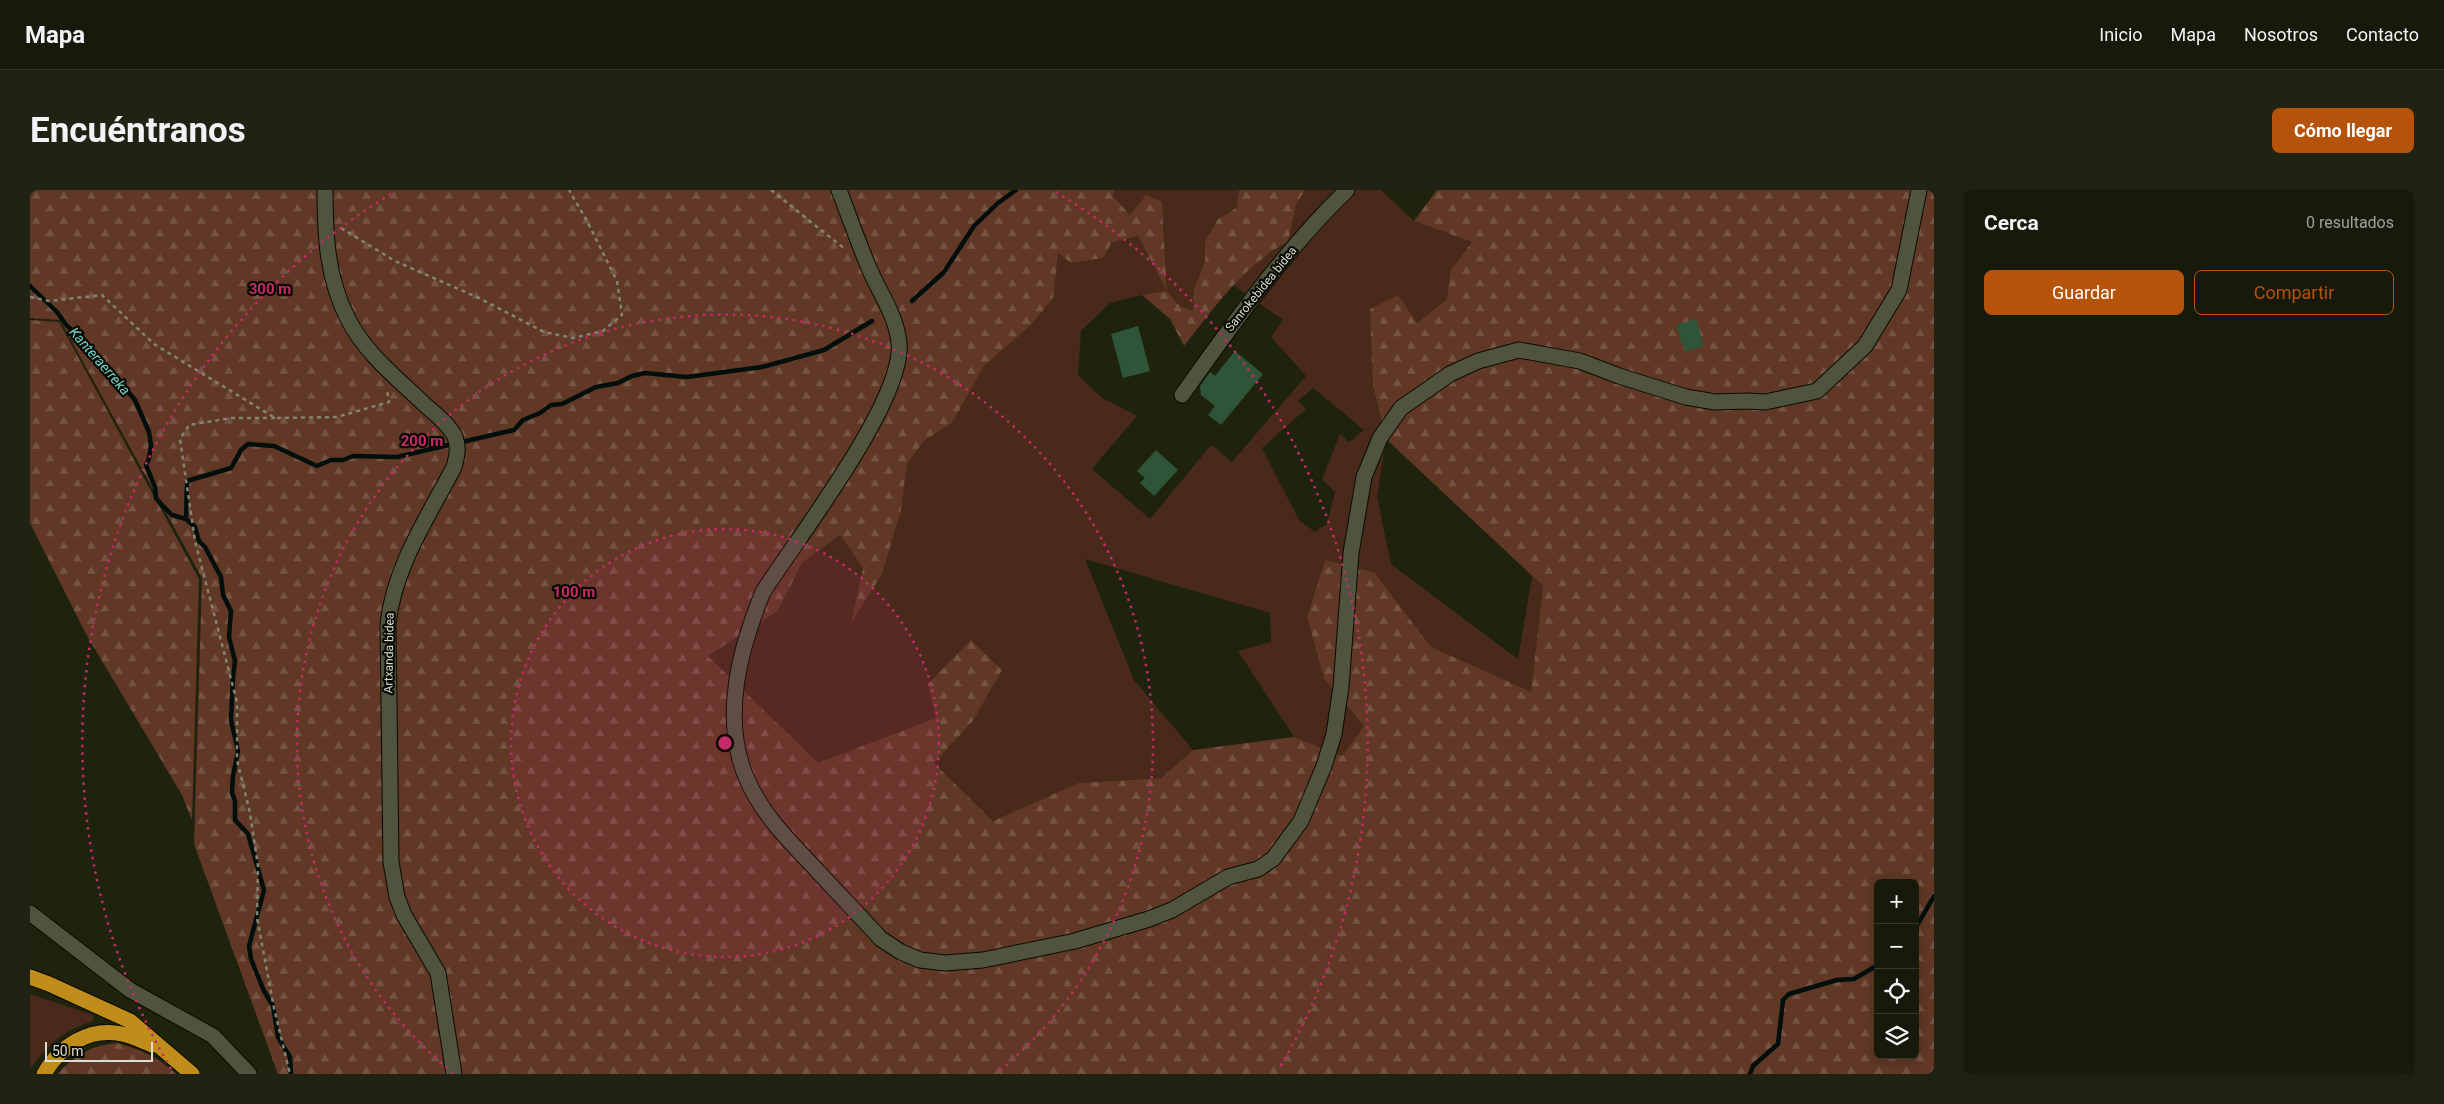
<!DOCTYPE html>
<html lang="es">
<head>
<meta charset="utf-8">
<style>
  :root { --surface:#171a0a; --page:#202313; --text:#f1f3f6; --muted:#9ea19c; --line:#36382b; --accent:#b45309 }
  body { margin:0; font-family:Roboto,sans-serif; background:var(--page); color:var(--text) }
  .controls { position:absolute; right:15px; bottom:15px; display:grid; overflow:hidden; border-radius:8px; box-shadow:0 2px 12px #0003 }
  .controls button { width:45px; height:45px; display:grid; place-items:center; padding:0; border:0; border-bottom:1px solid var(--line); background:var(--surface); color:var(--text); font:25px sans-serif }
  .scale { position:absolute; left:15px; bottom:12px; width:108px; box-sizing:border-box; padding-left:5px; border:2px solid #dbddd0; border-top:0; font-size:14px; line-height:18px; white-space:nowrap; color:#dbddd0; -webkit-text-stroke:4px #090a04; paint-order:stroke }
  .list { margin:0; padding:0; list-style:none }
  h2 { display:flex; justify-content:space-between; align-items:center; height:65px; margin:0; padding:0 20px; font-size:21px }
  h2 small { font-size:16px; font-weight:400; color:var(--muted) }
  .actions { display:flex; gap:10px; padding:15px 20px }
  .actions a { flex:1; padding:11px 0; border:1px solid var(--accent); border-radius:8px; text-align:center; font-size:18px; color:var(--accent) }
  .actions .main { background:var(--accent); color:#fff }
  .icon { flex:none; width:28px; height:28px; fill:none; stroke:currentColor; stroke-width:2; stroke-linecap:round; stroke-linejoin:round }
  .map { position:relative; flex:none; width:1904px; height:884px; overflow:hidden; border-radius:8px }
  header { display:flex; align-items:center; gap:30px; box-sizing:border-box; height:70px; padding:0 25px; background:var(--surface); border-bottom:1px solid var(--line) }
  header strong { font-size:24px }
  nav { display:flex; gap:28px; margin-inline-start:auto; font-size:18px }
  .intro { display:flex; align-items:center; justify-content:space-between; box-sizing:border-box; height:120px; padding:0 30px }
  h1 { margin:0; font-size:35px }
  .button { padding:12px 22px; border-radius:8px; background:var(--accent); color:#fff; font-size:18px; font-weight:700 }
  main { display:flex; gap:30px; padding:0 30px }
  aside { flex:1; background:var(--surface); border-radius:8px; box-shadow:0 2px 12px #0003 }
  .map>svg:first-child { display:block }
  .green { fill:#48291a; fill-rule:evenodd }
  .forest { fill:url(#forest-firs); fill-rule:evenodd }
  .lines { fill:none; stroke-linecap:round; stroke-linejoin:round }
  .stream { stroke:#000e0c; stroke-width:4.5 }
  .building { fill:#2f5538 }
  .minor-casing { stroke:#090b00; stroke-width:17 }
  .highway-casing { stroke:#090b00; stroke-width:17 }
  .path { stroke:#828574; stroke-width:2.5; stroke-dasharray:4 4; stroke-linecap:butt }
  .minor { stroke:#50543e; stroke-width:15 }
  .highway { stroke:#c18d1a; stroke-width:15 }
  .ring { fill:none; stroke:#c42c67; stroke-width:2.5; stroke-dasharray:2.5 5 }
  .labels { text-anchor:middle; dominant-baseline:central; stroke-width:4.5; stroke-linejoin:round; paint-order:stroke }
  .street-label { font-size:12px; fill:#dbddd0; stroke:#090a04 }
  .water-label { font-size:14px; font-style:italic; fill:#76d9cc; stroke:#090a04 }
  .centre { fill:#c42c67; stroke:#090a04; stroke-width:2.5 }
  .ring-label { font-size:15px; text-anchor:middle; font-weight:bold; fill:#c42c67; stroke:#090a04; stroke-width:4.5; stroke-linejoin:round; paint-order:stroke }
</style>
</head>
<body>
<header>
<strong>Mapa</strong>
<nav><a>Inicio</a><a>Mapa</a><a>Nosotros</a><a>Contacto</a></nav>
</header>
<div class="intro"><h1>Encuéntranos</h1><a class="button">Cómo llegar</a></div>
<main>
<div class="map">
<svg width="1904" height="884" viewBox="0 0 1904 884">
  <defs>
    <pattern id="forest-firs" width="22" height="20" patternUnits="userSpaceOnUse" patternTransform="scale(1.25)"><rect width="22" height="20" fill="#603825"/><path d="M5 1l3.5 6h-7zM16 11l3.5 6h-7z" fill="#765444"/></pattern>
  </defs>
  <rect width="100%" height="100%" fill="#1f220d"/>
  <path class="green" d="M 1084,0 L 1209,0 L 1206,18 L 1188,29 L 1175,51 L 1175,71 L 1164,99 L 1163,121 L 1150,116 L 1137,102 L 1112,105 L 1080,113 L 1051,141 L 1048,185 L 1071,207 L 1107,226 L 1062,279 L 1120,329 L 1181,255 L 1202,272 L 1276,186 L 1241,147 L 1253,130 L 1203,95 L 1221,76 L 1258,52 L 1266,15 L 1275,0 L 1351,0 L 1384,31 L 1442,52 L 1420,81 L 1417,109 L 1387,133 L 1356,249 L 1347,307 L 1361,374 L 1488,469 L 1502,386 L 1513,396 L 1501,503 L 1400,457 L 1344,382 L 1295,370 L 1277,427 L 1294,489 L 1334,536 L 1312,567 L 1264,547 L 1208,461 L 1241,452 L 1240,423 L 1055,369 L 1104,490 L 1163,560 L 1131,588 L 1048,593 L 963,631 L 904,573 L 942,532 L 906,528 L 788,574 L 678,466 L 748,421 L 772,373 L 810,345 L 833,378 L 822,431 L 852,384 L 871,321 L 877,274 L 894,251 L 922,233 L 954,176 L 1000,136 L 1028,63 L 1108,45 L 1137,100 L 1132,12 L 1100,25 L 1083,6 ZM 1283,198 L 1334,240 L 1319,252 L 1310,244 L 1292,289 L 1305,302 L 1297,334 L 1285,342 L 1269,330 L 1232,258 L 1276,219 L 1268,211 Z
    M 0,804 L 63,825 L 63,831 C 33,841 19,853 0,879 Z"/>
  <path class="forest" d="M 0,0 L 1084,0 L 1083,6 L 1100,25 L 1116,5 L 1132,12 L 1137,102 L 1150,116 L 1163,121 L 1164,99 L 1175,71 L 1175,51 L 1188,29 L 1206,18 L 1209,0 L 1275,0 L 1266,15 L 1258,52 C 1213,76 1185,117 1154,156 L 1140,129 L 1112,105 L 1137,101 L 1108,46 L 1082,52 L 1073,68 L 1041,73 L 1028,63 L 1023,108 L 1000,136 L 954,176 L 922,233 L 894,251 L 877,274 L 871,321 L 852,384 L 821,433 L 833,378 L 810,345 L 772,373 L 748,421 L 678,466 L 788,573 L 906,528 L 898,494 L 941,450 L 972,480 L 942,532 L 904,573 L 963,631 L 1048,593 L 1131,588 L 1163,560 L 1264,547 L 1312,566 L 1334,536 L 1294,489 L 1277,427 L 1295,370 L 1344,382 L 1401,457 L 1501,502 L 1513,396 L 1356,249 L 1343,195 L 1340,119 L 1368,105 L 1387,133 L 1417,109 L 1420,81 L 1442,52 L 1384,31 L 1407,0 L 1904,0 L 1904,884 L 248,884 L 164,654 L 172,388 L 30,130 L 0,128 ZM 1848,693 L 1885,693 L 1885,865 L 1848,865 Z
    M 0,130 L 29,132 L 169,389 L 162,630 L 152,605 L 56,444 L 0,333 Z
    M 86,853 C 109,858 129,868 146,884 L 28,884 C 44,865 61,856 86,853 Z"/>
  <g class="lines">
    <path class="stream" d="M 0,96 L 27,122 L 37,136 L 54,150 L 105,210 L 119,242 L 121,255 L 119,269 L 116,275 L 125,297 L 126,308 L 131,314 L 142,325 L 156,329 L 165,337 L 169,351 L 175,357 L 191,387 L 193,405 L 201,421 L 199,447 L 205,471 L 203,487 L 201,530 L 208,561 L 203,586 L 202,603 L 205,611 L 205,630 L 218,644 L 234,700 L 219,756 L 221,769 L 234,801 L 243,816 L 248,847 L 260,867 L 261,884
      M 882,111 L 914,82 L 944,36 L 968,13 L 986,0
      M 156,329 L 157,291 L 201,278 L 211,260 L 218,254 L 244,256 L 287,276 L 301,270 L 313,270 L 323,266 L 367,267 L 484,240 L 493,230 L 510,223 L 521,215 L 532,214 L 566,197 L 588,193 L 602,186 L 615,183 L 657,187 L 732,177 L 794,160 L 842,131
      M 1885,739 L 1904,706
      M 1720,884 L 1723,876 L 1748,854 L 1753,810 L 1759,804 L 1807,790 L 1824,789 L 1848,775"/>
  </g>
  <path class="building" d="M 1666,129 L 1674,156 L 1655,162 L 1646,135 Z
    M 1108,136 L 1120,181 L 1093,188 L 1081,144 Z
    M 1205,161 L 1233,184 L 1191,235 L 1178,225 L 1185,216 L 1171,205 L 1170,196 L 1180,182 L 1185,186 Z
    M 1126,260 L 1148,280 L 1124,306 L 1110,293 L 1115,288 L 1107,281 Z"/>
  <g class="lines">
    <g class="minor-casing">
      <path id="minor" d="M 295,0 C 295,46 297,88 318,129 C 335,163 368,189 394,214 C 404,223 419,234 425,247 C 429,258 427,266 424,277 C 398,327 364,377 358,434 L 361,672 L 367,707 L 374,725 L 408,783 L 424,884
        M 809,0 C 819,26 828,52 839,78 C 849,102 866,125 869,152 C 876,209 766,350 733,402 C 710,458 691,527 716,587 C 730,621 756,648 781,674 C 804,699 828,724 851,749 L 871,762 L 890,770 L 915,773 L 953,770 L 1045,751 L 1119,729 L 1142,720 L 1198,687 L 1228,679 L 1243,669 L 1271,631 L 1294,576 L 1304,544 L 1311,497 L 1321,363 L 1334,287 L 1350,248 L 1371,218 L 1420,184 L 1448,171 L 1489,160 L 1550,171 L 1589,186 L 1656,207 L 1685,212 L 1716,211 L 1735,212 L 1787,201 L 1835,156 L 1869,100 L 1889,0
        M 1152,205 C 1203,134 1254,61 1317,0
        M 0,723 L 100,800 L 183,846 L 219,884"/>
    </g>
    <g class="highway-casing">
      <path id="highway" d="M 0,787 L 19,794 L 100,831 L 162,884
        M 14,884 C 30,856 59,837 92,844 C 102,846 112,851 122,855"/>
    </g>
    <path class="path" d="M 741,0 L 815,59
      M 311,38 L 365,71 L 449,108 L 514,142 L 543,148 L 573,141 L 592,125 L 587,91 L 557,31 L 539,0
      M 0,107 L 19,111 L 72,105 L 124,154 L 245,228 L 307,227 L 359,212 L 357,200
      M 245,228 L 201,228 L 159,235 L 150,249 L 165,351 L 207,512 L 207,570 L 220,623 L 228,676 L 227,728 L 244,818 L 260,884
      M 1902,884 L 1904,882"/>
    <use href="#minor" class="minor"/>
    <use href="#highway" class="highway"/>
  </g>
  <circle cx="695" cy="553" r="214" fill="#c42c67" fill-opacity=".12"/>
  <g class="ring">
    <circle cx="695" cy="553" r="214"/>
    <path d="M423 883A428 428 0 1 1 967 883"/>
    <path d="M141 879A643 643 0 0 1 364 2M1026 2A643 643 0 0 1 1249 879"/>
  </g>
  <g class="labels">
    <g class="street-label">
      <text transform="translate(1231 99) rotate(-51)">Sanrokebidea bidea</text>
      <text transform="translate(359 463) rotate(-89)">Artxanda bidea</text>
    </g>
    <g class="water-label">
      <text transform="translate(70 171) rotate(49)">Kanteraerreka</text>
    </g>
  </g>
  <circle cx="695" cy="553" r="8" class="centre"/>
  <g class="ring-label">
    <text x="240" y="104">300 m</text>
    <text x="392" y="256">200 m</text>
    <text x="544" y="407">100 m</text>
  </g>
</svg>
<div class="controls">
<button>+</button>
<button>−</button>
<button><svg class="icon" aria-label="locate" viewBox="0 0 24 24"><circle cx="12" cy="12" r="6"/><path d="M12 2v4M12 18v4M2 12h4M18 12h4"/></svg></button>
<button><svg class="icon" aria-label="layers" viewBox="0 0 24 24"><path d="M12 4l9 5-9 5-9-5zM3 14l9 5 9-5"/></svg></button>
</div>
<div class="scale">50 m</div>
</div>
<aside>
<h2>Cerca<small>0 resultados</small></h2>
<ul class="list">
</ul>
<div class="actions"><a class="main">Guardar</a><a>Compartir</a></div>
</aside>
</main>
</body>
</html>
